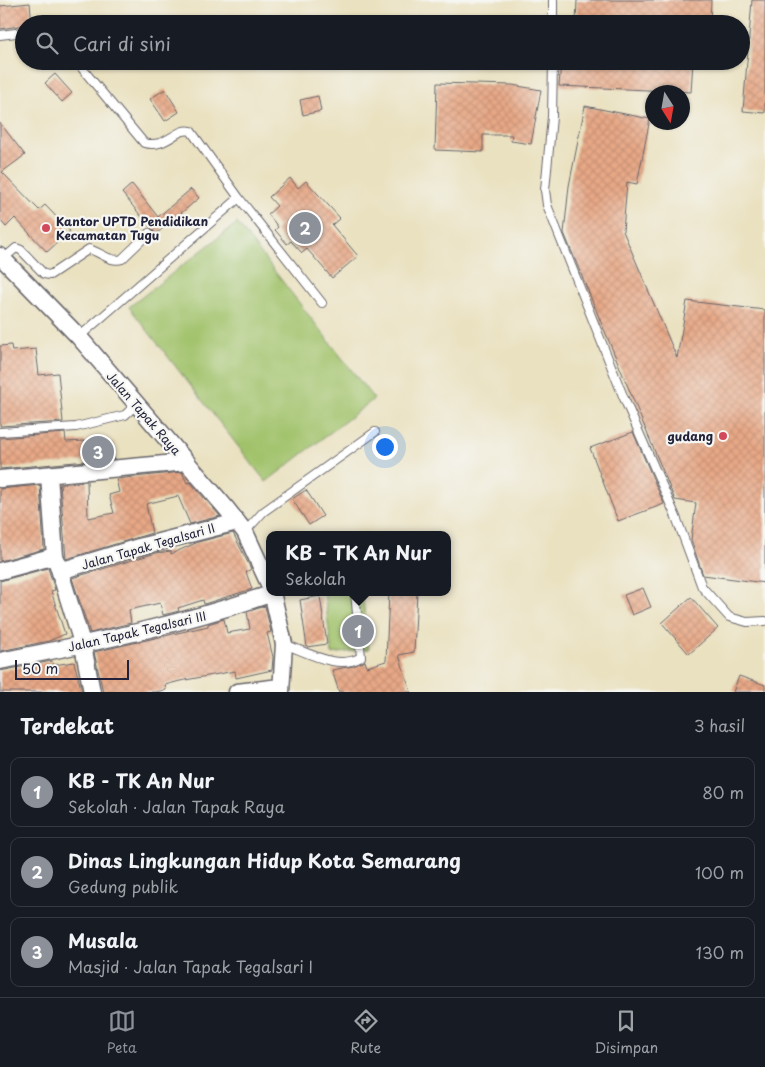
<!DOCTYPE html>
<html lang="id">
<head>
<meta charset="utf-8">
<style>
  :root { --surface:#171b24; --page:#20242c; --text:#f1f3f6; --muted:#9ea1a6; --line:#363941; --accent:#8c9099 }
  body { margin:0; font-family:"Playpen Sans",sans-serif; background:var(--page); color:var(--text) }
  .compass { position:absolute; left:645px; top:85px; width:45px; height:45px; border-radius:50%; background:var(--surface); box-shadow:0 1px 4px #0004; rotate:169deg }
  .scale { position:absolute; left:15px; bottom:12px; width:114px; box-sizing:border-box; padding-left:5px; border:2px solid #22223b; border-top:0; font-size:14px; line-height:18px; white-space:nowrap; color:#22223b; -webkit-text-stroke:4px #f6f6f2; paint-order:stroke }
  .you { position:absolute; left:384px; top:446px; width:18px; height:18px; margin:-12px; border:4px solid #fff; border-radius:50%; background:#1a73e8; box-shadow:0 0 0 8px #1a73e833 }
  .badge { display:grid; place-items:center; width:32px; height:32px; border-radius:50%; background:var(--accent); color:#fff; font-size:16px; font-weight:700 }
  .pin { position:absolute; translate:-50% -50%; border:2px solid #fff; box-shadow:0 1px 5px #0006 }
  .popup { position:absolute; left:266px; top:531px; width:185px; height:65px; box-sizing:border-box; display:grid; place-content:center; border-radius:10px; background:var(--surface); filter:drop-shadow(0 1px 4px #0005); font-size:16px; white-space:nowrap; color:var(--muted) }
  .popup b { font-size:19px; color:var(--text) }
  .popup::after { content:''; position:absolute; left:50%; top:100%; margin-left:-10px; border:10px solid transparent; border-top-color:var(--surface) }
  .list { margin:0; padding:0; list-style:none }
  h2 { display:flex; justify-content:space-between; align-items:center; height:65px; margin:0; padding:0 20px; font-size:21px }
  h2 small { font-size:16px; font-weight:400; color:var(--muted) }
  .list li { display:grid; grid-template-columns:32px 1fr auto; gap:15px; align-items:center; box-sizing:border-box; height:70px; margin:0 10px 10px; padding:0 10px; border:1px solid var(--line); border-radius:10px }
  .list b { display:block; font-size:19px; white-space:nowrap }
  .list p { margin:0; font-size:16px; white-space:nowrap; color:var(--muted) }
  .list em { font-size:16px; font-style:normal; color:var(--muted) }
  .icon { flex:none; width:28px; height:28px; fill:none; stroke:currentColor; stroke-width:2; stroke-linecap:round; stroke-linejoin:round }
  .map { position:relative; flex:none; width:765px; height:692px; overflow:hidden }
  .search { position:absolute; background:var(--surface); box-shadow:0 1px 4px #0004; left:15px; right:15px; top:15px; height:55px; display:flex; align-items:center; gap:12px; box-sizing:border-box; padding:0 18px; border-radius:28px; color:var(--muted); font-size:19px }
  .sheet { height:305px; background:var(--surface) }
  nav { display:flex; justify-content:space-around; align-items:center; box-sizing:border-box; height:70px; border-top:1px solid var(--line); background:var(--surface); font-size:14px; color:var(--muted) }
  nav a { display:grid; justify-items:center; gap:2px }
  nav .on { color:var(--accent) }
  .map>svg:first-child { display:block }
  .pitch { fill:#a1c26a; stroke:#627252 }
  .building { fill:url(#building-cross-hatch) }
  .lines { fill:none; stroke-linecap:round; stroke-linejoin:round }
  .lane-casing { stroke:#68656a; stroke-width:10 }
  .street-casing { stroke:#68656a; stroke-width:19 }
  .lane { stroke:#fff; stroke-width:8 }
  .street { stroke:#fff; stroke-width:16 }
  .poi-dot { fill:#d1495b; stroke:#f6f6f2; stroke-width:2 }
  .labels { text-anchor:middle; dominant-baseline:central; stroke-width:4.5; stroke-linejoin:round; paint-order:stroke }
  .poi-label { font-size:12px; font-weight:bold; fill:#22223b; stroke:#f6f6f2; text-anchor:start }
  .street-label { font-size:12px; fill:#22223b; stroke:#f6f6f2 }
</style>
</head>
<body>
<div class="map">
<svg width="765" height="692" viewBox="0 0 765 692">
  <defs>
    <pattern id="building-cross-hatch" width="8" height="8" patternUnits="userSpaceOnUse" patternTransform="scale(1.25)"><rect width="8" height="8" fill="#e7a886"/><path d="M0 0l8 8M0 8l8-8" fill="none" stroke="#c69075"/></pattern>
  </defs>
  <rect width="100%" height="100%" fill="#f6f6f2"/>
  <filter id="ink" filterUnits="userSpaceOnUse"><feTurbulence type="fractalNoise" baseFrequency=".02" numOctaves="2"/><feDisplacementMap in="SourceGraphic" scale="10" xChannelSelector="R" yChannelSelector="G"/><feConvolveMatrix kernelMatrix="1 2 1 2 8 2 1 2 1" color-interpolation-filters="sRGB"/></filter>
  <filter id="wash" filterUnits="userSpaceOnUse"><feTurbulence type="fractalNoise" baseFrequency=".0096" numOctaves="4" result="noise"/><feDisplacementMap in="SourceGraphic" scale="20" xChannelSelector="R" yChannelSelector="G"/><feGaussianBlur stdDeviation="1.12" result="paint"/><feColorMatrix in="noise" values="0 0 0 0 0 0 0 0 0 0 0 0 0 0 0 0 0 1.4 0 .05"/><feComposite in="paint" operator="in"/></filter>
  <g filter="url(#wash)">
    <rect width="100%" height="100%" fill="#eae1c0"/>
    <path class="pitch" d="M 237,223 L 374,399 L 266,482 L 129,307 Z
      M 324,592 L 362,592 L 369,649 L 332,654 Z"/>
    <g id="blocks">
      <path class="building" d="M 577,0 L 711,0 L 710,24 L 576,23 Z
        M 752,0 L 765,0 L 765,113 L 743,111 Z
        M 30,3 L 32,24 L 0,29 L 0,6 Z
        M 561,61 L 693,61 L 691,92 L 559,86 Z
        M 55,74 L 72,93 L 62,102 L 45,83 Z
        M 437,83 L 512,85 L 541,90 L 531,144 L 511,141 L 512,135 L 483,135 L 483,152 L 435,150 Z
        M 165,89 L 179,112 L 165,121 L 150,99 Z
        M 318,96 L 321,111 L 303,115 L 300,100 Z
        M 585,106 L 650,119 L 637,184 L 627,182 L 623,231 L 677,358 L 687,301 L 765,310 L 765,583 L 703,575 L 691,540 L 696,503 L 675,500 L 564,233 L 569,186 Z
        M 0,123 L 25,155 L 2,172 L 39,210 L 45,205 L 70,231 L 47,252 L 15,218 L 6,227 L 0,220 Z
        M 290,178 L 298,188 L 306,181 L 340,218 L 332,225 L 358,256 L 332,278 L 307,249 L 302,253 L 291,241 L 287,244 L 275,230 L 278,227 L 268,214 L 277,206 L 269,197 Z
        M 132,184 L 158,217 L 191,189 L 199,198 L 156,234 L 122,193 Z
        M 11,345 L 12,351 L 36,349 L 39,375 L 58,373 L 63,422 L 0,426 L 0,346 Z
        M 633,432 L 664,504 L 618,521 L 590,448 Z
        M 65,433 L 66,442 L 85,441 L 86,461 L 0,469 L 0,438 Z
        M 113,443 L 114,459 L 100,460 L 96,444 Z
        M 182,472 L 187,483 L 190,482 L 220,516 L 190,524 L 178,496 L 146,504 L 152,533 L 66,559 L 60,484 L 87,481 L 88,518 L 114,513 L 109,495 L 119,492 L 116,479 Z
        M 40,485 L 44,549 L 0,561 L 0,489 Z
        M 306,490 L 323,516 L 309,525 L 292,499 Z
        M 233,533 L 251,569 L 246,572 L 252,589 L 204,604 L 203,600 L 178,608 L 179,611 L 163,615 L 160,603 L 129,610 L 131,623 L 90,633 L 72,578 L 156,553 L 171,551 L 171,554 L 198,542 Z
        M 48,568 L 55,590 L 51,591 L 65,634 L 49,641 L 0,651 L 0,581 Z
        M 643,588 L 651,607 L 632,615 L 624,595 Z
        M 389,592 L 417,592 L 414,652 L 399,655 L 411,692 L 339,692 L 332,670 L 353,666 L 365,661 L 367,667 L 386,661 Z
        M 320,596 L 327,644 L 307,647 L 300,600 Z
        M 691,597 L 718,628 L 689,654 L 662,623 Z
        M 265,606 L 271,632 L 267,633 L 273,657 L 272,670 L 236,678 L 235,671 L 180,681 L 165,685 L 166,690 L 155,692 L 103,692 L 94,652 L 208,626 L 208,624 L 224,619 L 227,633 L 250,629 L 247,612 Z
        M 52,661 L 53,665 L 74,662 L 82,692 L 0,692 L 0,671 Z
        M 739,676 L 765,685 L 765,692 L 733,692 Z"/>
    </g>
  </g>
  <g filter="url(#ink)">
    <use href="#blocks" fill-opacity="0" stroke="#68656a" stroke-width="1"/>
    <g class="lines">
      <g class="lane-casing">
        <path id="lane" d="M 553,24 L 553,0
          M 0,35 L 24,32
          M 76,61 L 144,143 C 167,149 176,127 191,131 L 239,198 L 322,303
          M 553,61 L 552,117 L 545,190 L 547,205 L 623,396 L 676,517 L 702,587 L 729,617 L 747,622 L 765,621
          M 3,259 L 16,248 L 21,250 L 44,274 L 50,275 L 89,249 C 100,252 111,263 122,259 L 149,233
          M 79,337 L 239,198
          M 0,432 L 76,427 L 125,415 L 137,404
          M 245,532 L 263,512 L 375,432
          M 284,644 C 307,652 338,671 361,657 L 355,592"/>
      </g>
      <g class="street-casing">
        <path id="street" d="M 0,256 L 79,337 L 226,508 L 245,532 L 269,584
          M 49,475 L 55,556 L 83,646 L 92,692
          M 0,479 L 187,462
          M 0,571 L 55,556
          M 60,571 L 139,547 L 237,522
          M 272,592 L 284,644 L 281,692
          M 0,661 C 93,643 183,624 273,593
          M 237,692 L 280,687"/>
      </g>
      <use href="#lane" class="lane"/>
      <use href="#street" class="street"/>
    </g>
  </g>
  <g class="poi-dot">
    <circle cx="46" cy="228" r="5"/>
    <circle cx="723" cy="436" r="5"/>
  </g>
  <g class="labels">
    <g class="poi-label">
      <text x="56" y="221">Kantor UPTD Pendidikan<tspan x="56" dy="14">Kecamatan Tugu</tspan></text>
      <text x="713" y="436" text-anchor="end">gudang</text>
    </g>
    <g class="street-label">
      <text transform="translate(144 413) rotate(49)">Jalan Tapak Raya</text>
      <text transform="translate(148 546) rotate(-16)">Jalan Tapak Tegalsari II</text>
      <text transform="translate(137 631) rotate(-13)">Jalan Tapak Tegalsari III</text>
    </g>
  </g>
</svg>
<svg class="compass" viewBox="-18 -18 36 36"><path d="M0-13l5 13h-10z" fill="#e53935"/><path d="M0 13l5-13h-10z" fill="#9ea1a6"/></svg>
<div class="scale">50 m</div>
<div class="you"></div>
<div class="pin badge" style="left:358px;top:631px">1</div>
<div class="popup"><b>KB - TK An Nur</b>Sekolah</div>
<div class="pin badge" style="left:305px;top:228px">2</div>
<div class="pin badge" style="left:98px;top:452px">3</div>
<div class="search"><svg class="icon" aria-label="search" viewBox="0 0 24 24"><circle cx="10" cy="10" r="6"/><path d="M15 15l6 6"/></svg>Cari di sini</div>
</div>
<section class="sheet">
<h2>Terdekat<small>3 hasil</small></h2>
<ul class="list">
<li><span class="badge">1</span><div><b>KB - TK An Nur</b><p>Sekolah · Jalan Tapak Raya</p></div><em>80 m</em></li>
<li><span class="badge">2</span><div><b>Dinas Lingkungan Hidup Kota Semarang</b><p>Gedung publik</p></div><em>100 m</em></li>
<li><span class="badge">3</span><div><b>Musala</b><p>Masjid · Jalan Tapak Tegalsari I</p></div><em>130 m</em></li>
</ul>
</section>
<nav>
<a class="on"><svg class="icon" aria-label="map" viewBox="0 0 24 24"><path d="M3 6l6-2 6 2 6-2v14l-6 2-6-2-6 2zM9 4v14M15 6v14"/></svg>Peta</a>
<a><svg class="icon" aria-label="directions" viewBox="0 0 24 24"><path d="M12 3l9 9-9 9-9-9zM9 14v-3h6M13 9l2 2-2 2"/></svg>Rute</a>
<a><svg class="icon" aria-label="saved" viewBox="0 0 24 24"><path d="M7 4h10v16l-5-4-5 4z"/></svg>Disimpan</a>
</nav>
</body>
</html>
